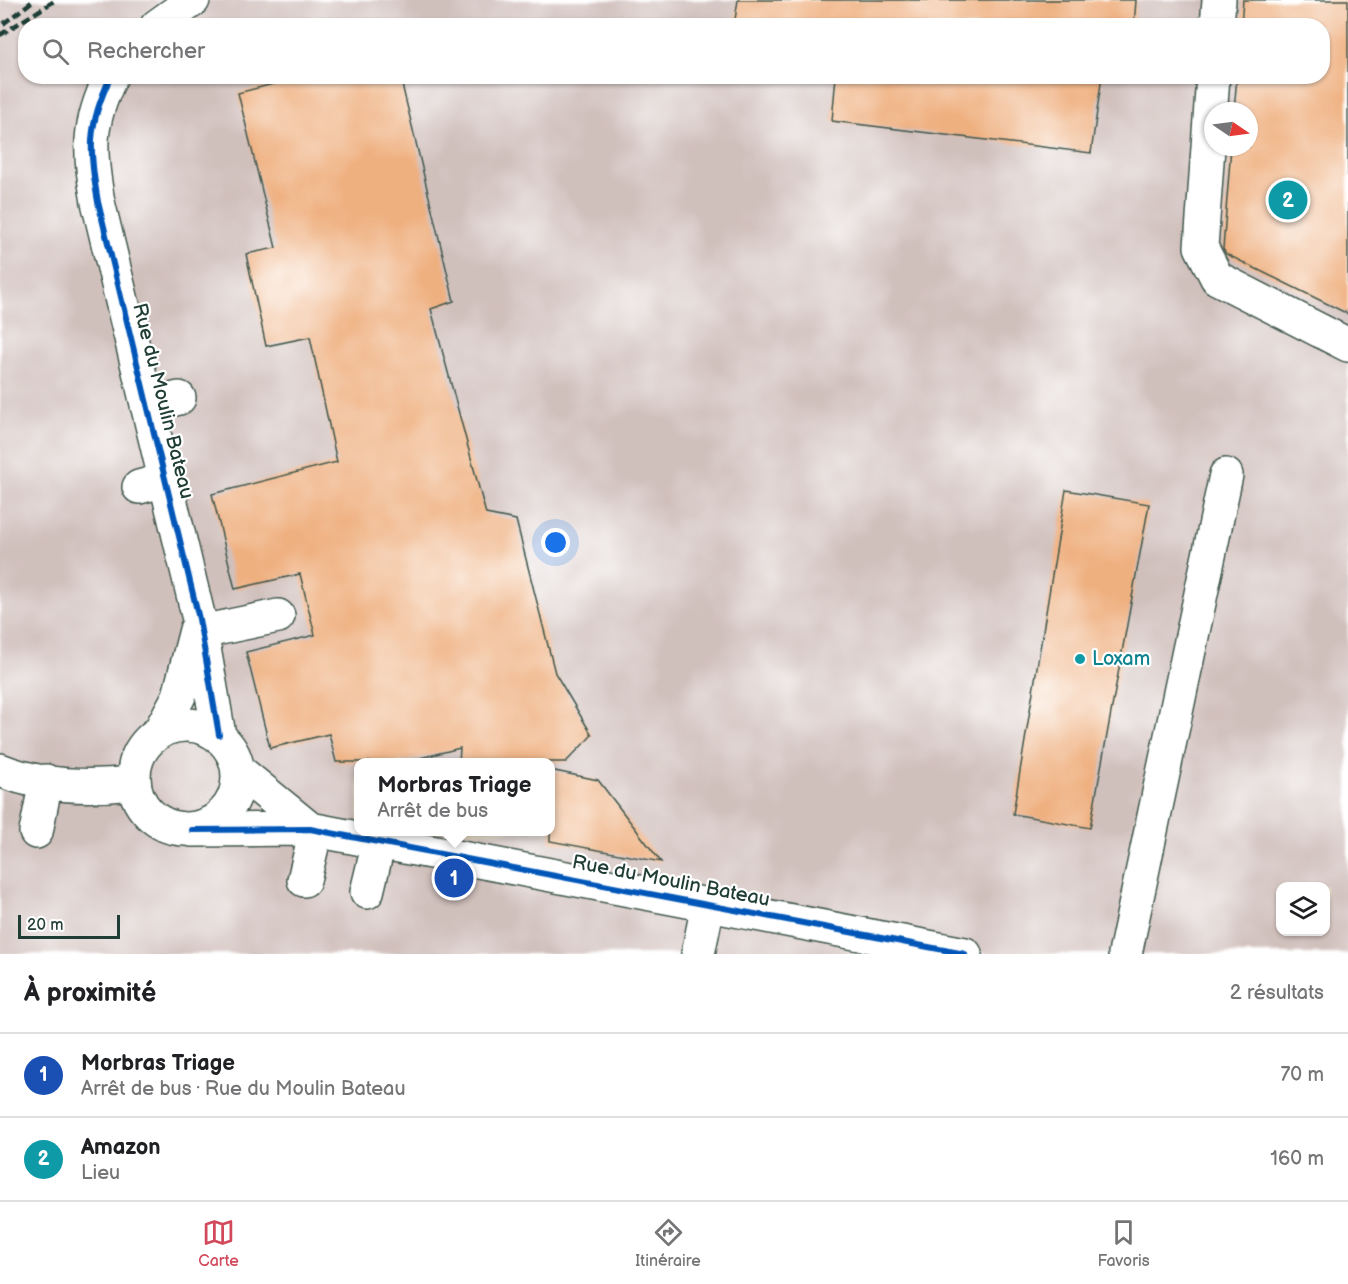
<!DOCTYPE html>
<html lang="fr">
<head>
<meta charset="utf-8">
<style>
  :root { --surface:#fff; --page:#f6f6f6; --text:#202124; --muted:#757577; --line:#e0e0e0; --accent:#d1495b }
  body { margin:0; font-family:"Balsamiq Sans",sans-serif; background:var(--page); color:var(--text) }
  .controls { position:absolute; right:18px; bottom:18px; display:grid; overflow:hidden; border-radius:12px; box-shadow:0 2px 4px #0004 }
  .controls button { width:54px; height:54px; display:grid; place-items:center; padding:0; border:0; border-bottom:2px solid var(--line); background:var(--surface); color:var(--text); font:30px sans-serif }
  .compass { position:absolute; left:1204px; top:102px; width:54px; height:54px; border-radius:50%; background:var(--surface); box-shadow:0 2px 4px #0004; rotate:103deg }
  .scale { position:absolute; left:18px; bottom:15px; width:102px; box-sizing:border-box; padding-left:6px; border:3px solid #1f3d34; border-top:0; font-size:16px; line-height:21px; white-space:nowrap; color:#1f3d34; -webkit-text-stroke:4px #fff; paint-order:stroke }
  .you { position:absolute; left:556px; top:543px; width:21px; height:21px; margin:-15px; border:4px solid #fff; border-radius:50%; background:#1a73e8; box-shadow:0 0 0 9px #1a73e833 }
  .badge { display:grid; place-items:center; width:39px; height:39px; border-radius:50%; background:var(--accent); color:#fff; font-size:20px; font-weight:700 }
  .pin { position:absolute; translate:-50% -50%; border:3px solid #fff; box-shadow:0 2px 6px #0006 }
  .popup { position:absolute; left:354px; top:758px; width:201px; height:78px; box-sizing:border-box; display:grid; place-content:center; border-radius:12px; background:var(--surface); filter:drop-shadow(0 2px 4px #0005); font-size:20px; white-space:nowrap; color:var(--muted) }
  .popup b { font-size:22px; color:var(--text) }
  .popup::after { content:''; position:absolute; left:50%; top:100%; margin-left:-12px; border:12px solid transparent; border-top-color:var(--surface) }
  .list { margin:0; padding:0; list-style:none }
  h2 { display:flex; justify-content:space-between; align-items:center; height:78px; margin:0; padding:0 24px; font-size:26px }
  h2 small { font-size:20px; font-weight:400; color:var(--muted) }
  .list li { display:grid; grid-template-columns:39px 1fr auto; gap:18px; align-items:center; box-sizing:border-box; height:84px; padding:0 24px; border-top:2px solid var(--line) }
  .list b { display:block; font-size:22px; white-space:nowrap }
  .list p { margin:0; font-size:20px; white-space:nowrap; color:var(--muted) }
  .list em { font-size:20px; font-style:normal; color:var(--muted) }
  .icon { flex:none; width:33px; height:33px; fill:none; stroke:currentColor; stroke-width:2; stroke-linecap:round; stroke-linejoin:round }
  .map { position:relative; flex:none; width:1348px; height:954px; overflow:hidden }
  .search { position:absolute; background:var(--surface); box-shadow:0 2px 4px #0004; left:18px; right:18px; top:18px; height:66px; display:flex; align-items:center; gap:15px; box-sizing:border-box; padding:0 21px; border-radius:24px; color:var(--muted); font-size:22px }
  .sheet { height:246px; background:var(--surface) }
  nav { display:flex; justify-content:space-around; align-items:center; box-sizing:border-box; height:84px; border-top:2px solid var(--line); background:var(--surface); font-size:16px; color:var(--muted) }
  nav a { display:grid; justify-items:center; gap:3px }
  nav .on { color:var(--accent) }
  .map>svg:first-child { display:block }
  .industrial { fill:#d0c0bc; fill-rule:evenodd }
  .building { fill:#efb080 }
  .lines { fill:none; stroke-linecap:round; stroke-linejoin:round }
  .minor-casing { stroke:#3f564b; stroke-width:36 }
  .minor { stroke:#fff; stroke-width:33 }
  .rail { stroke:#1f3d34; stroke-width:4.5; stroke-dasharray:9 4.5; stroke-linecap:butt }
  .cycleway-casing { stroke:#fff; stroke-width:10 }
  .cycleway { stroke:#0057b8; stroke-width:6 }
  .culture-dot { fill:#0f9aa8; stroke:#fff; stroke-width:2 }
  .labels { text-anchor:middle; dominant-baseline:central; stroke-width:4.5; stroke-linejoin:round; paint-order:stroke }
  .street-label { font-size:20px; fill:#1f3d34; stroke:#fff }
  .culture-label { font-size:20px; fill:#0d838f; stroke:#fff; text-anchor:start }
</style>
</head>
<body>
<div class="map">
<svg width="1348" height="954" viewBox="0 0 1348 954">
  <rect width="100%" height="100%" fill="#fff"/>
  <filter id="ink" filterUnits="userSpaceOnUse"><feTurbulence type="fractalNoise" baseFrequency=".0167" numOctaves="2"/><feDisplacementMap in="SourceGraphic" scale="12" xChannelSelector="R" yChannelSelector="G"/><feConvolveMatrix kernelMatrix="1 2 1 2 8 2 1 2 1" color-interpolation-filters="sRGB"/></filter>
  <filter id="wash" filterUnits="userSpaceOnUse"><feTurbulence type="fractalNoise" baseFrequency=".008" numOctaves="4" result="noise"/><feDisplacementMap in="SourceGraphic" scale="24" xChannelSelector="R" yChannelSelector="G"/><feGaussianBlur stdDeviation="1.35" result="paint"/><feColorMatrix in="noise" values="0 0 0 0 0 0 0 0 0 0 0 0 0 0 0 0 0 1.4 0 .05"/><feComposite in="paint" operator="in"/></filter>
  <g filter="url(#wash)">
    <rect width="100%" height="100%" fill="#f2e7ce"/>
    <path class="industrial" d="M 0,0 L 1348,0 L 1348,954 L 0,954 ZM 26,26 L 1322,26 L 1322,76 L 26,76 ZM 1213,111 L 1249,111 L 1249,147 L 1213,147 ZM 358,762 L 550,762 L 550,832 L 358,832 ZM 1280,886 L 1326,886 L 1326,932 L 1280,932 Z"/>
    <g id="blocks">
      <path class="building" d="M 738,0 L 1136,0 L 1134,26 L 734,26 Z
        M 1243,0 L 1348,0 L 1348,314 L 1226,254 L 1223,249 L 1231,147 L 1249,147 L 1249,111 L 1234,111 L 1237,76 L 1323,76 L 1323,26 L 1241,26 Z
        M 304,76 L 400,76 L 454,301 L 431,309 L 486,514 L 516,520 L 555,673 L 592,735 L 566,762 L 459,762 L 460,748 L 404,762 L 336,762 L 329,734 L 270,748 L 246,652 L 315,635 L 300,574 L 235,589 L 212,494 L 337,462 L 310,337 L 266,346 L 246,254 L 276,248 L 238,93 Z
        M 836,76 L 1102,76 L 1091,153 L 832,121 Z
        M 1066,490 L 1149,504 L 1090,828 L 1013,814 Z
        M 550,770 L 598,780 L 661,862 L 550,841 Z"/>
    </g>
  </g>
  <g filter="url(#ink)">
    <use href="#blocks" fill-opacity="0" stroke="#3f564b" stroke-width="1.5"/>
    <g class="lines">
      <g class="minor-casing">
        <path id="minor" d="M 157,26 L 193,0
          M 1217,26 L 1219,0
          M 111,76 C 87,126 89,150 98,202 L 199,619 L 219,735
          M 1213,76 L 1201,247 L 1217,278 L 1348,345
          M 147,406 L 179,398
          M 139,487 L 165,480
          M 201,632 L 278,616
          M134 777a52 52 0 1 1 104 0a52 52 0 1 1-104 0Z
          M 160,731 L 179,696 L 196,630
          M 0,770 C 42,787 89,788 133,783
          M 239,771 L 310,829
          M 192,830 L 310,829 L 965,954
          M 36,832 L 46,781
          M 304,880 L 316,830
          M 367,892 L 379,842
          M 698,954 L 708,905
          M 1125,954 L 1226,475"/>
      </g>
      <use href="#minor" class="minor"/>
      <path class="rail" d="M 3,24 L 34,0
        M 0,35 L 56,0"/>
      <g class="cycleway-casing">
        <path id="cycleway" d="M 111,76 C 87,126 89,150 98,202 L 199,619 L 219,735
          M 192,830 L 310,829 L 965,954"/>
      </g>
      <use href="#cycleway" class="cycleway"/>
    </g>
  </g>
  <circle class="culture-dot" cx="1080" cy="659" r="6"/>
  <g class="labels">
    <g class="street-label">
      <text transform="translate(163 401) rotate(76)">Rue du Moulin Bateau</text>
      <text transform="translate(671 881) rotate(11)">Rue du Moulin Bateau</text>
    </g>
    <g class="culture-label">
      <text x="1092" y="659">Loxam</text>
    </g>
  </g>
</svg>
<div class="controls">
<button><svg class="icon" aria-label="layers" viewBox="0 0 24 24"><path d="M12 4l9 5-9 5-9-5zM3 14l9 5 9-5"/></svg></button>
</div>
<svg class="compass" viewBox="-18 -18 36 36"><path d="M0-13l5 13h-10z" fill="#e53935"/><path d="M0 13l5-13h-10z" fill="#757577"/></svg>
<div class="scale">20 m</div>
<div class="you"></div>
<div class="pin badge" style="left:454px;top:878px;background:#1a4fb4">1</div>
<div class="popup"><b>Morbras Triage</b>Arrêt de bus</div>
<div class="pin badge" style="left:1288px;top:200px;background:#0f9aa8">2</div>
<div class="search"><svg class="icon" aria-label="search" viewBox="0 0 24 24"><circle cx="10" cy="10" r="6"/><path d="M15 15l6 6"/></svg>Rechercher</div>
</div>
<section class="sheet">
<h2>À proximité<small>2 résultats</small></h2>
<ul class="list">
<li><span class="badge" style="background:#1a4fb4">1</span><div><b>Morbras Triage</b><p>Arrêt de bus · Rue du Moulin Bateau</p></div><em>70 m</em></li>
<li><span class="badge" style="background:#0f9aa8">2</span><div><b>Amazon</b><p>Lieu</p></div><em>160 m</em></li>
</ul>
</section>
<nav>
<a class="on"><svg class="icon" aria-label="map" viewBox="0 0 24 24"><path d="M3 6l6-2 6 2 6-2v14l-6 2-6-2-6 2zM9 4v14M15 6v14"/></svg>Carte</a>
<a><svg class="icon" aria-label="directions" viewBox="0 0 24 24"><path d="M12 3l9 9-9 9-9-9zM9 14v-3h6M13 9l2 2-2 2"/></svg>Itinéraire</a>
<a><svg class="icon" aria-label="saved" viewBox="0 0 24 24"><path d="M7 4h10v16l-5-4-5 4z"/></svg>Favoris</a>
</nav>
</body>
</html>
